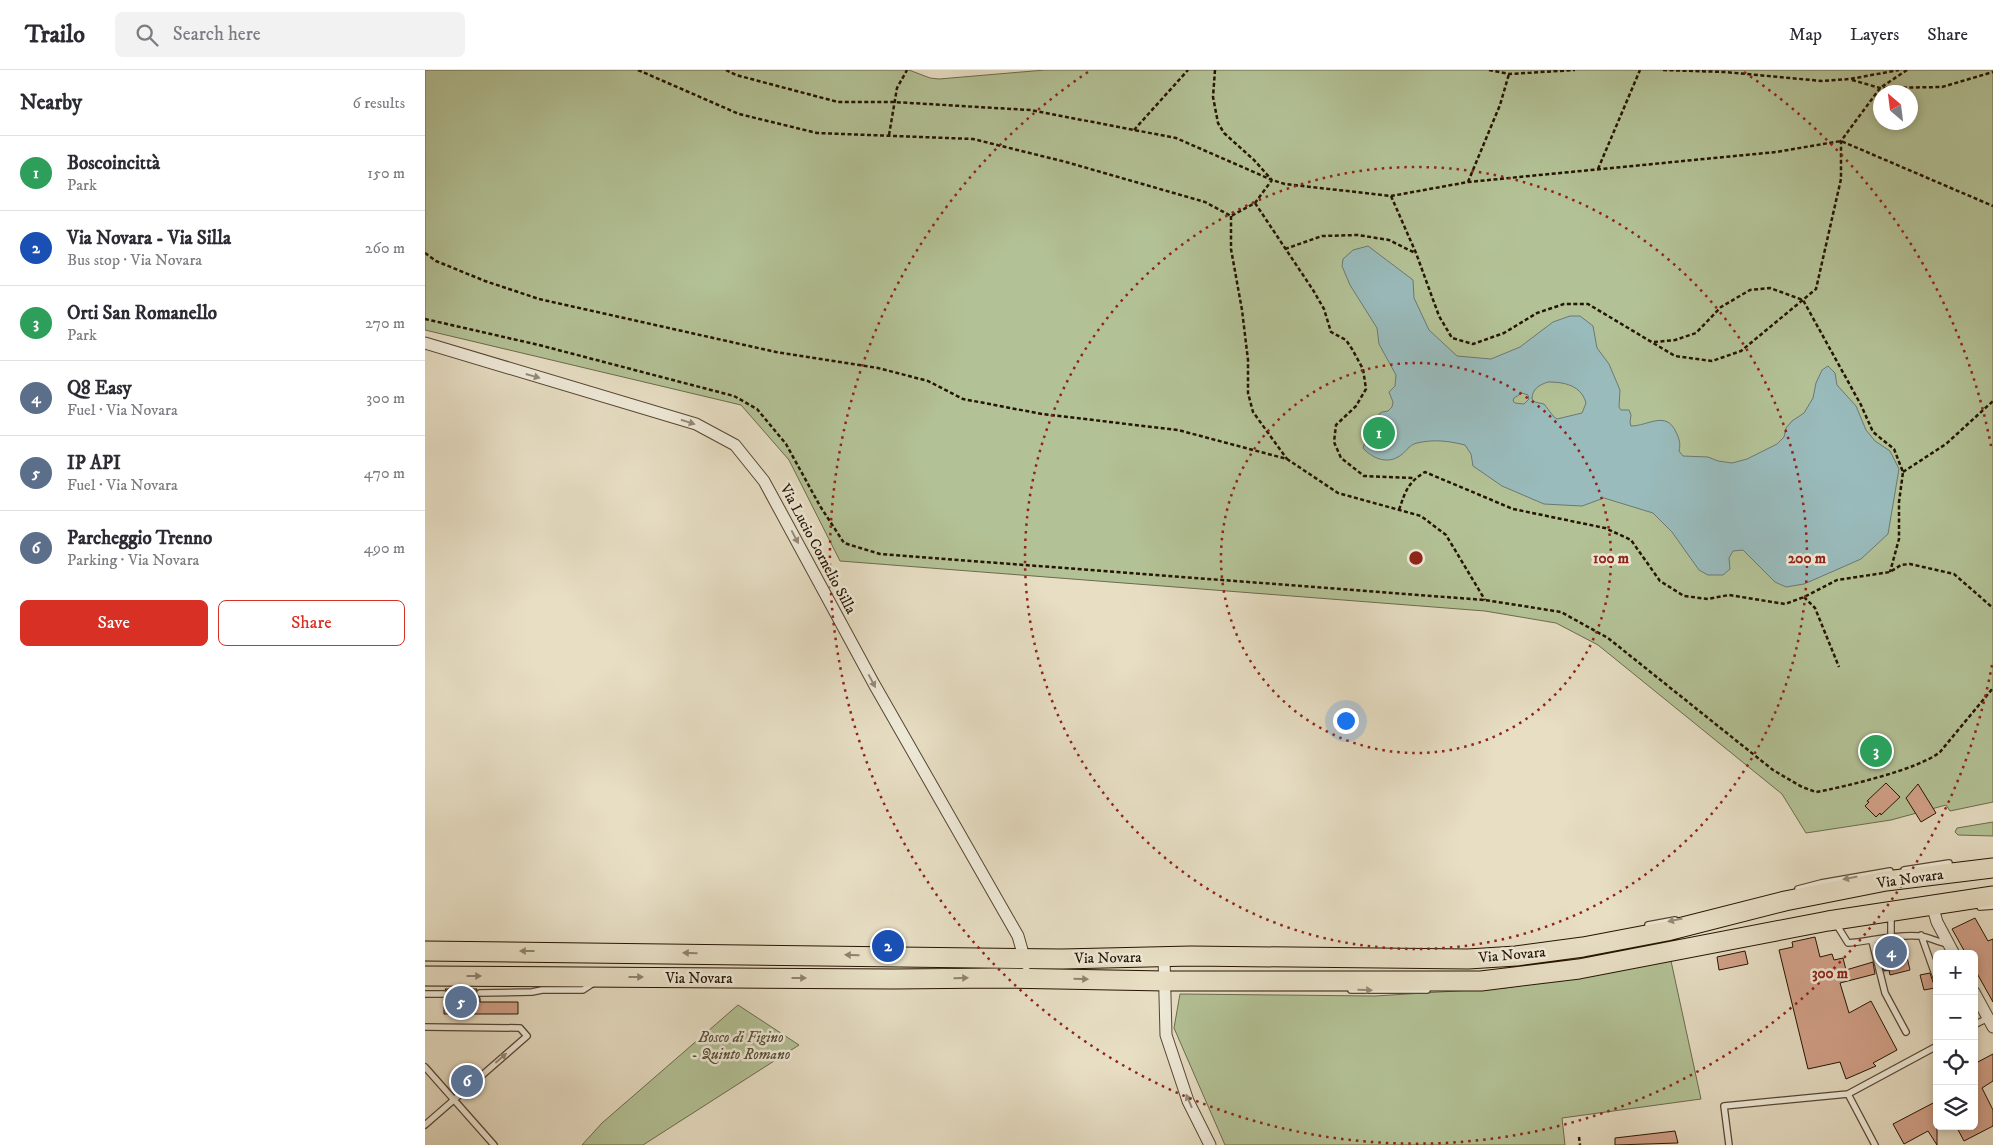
<!DOCTYPE html>
<html lang="en">
<head>
<meta charset="utf-8">
<style>
  :root { --surface:#fff; --page:#f2f2f3; --text:#2b2b33; --muted:#7c7c81; --line:#e1e1e2; --accent:#d93025 }
  body { margin:0; font-family:"IM FELL DW Pica",serif; background:var(--page); color:var(--text) }
  .controls { position:absolute; right:15px; bottom:15px; display:grid; overflow:hidden; border-radius:8px; box-shadow:0 2px 8px #0003 }
  .controls button { width:45px; height:45px; display:grid; place-items:center; padding:0; border:0; border-bottom:1px solid var(--line); background:var(--surface); color:var(--text); font:25px sans-serif }
  .compass { position:absolute; left:1448px; top:15px; width:45px; height:45px; border-radius:50%; background:var(--surface); box-shadow:0 2px 8px #0003; rotate:332deg }
  .you { position:absolute; left:920px; top:650px; width:18px; height:18px; margin:-12px; border:4px solid #fff; border-radius:50%; background:#1a73e8; box-shadow:0 0 0 8px #1a73e833 }
  .badge { display:grid; place-items:center; width:32px; height:32px; border-radius:50%; background:var(--accent); color:#fff; font-size:16px; font-weight:700 }
  .pin { position:absolute; translate:-50% -50%; border:2px solid #fff; box-shadow:0 1px 5px #0006 }
  .list { margin:0; padding:0; list-style:none }
  h2 { display:flex; justify-content:space-between; align-items:center; height:65px; margin:0; padding:0 20px; font-size:21px }
  h2 small { font-size:16px; font-weight:400; color:var(--muted) }
  .list li { display:grid; grid-template-columns:32px 1fr auto; gap:15px; align-items:center; box-sizing:border-box; height:75px; padding:0 20px; border-top:1px solid var(--line) }
  .list b { display:block; font-size:19px; white-space:nowrap }
  .list p { margin:0; font-size:16px; white-space:nowrap; color:var(--muted) }
  .list em { font-size:16px; font-style:normal; color:var(--muted) }
  .actions { display:flex; gap:10px; padding:15px 20px }
  .actions a { flex:1; padding:11px 0; border:1px solid var(--accent); border-radius:8px; text-align:center; font-size:18px; color:var(--accent) }
  .actions .main { background:var(--accent); color:#fff }
  .icon { flex:none; width:28px; height:28px; fill:none; stroke:currentColor; stroke-width:2; stroke-linecap:round; stroke-linejoin:round }
  .map { position:relative; flex:none; width:1568px; height:1075px; overflow:hidden }
  header { display:flex; align-items:center; gap:30px; box-sizing:border-box; height:70px; padding:0 25px; background:var(--surface); border-bottom:1px solid var(--line) }
  header strong { font-size:24px }
  nav { display:flex; gap:28px; margin-inline-start:auto; font-size:18px }
  .search { width:350px; height:45px; background:var(--page); display:flex; align-items:center; gap:12px; box-sizing:border-box; padding:0 18px; border-radius:8px; color:var(--muted); font-size:19px }
  main { display:flex }
  aside { flex:1; background:var(--surface) }
  .map>svg:first-child { display:block }
  .green { fill:#b3c296; stroke:#6c6b4c; fill-rule:evenodd }
  .water { fill:#99bbbc; stroke:#6b7872; fill-rule:evenodd }
  .building { fill:#d2a189; stroke:#251402 }
  .lines { fill:none; stroke-linecap:round; stroke-linejoin:round }
  .lane-casing { stroke:#564632; stroke-width:8 }
  .street-casing { stroke:#564632; stroke-width:13 }
  .primary-casing { stroke:#251402; stroke-width:21 }
  .path { stroke:#251402; stroke-width:2.5; stroke-dasharray:4 2.5; stroke-linecap:butt }
  .lane { stroke:#efead9; stroke-width:5.5 }
  .street { stroke:#efead9; stroke-width:11 }
  .primary { stroke:#e7dec4; stroke-width:19 }
  .oneway { fill:#948a78 }
  .oneway2 { fill:#90836d }
  .ring { fill:none; stroke:#8f2418; stroke-width:2.5; stroke-dasharray:2.5 5 }
  .labels { text-anchor:middle; dominant-baseline:central; stroke-width:5; stroke-linejoin:round; paint-order:stroke }
  .street-label { font-size:15px; fill:#251402; stroke:#efead9 }
  .park-label { font-size:15px; font-style:italic; fill:#575136; stroke:#efead9 }
  .centre { fill:#8f2418; stroke:#efead9; stroke-width:2.5 }
  .ring-label { font-size:15px; text-anchor:middle; font-weight:bold; fill:#8f2418; stroke:#efead9; stroke-width:5; stroke-linejoin:round; paint-order:stroke }
</style>
</head>
<body>
<header>
<strong>Trailo</strong>
<div class="search"><svg class="icon" aria-label="search" viewBox="0 0 24 24"><circle cx="10" cy="10" r="6"/><path d="M15 15l6 6"/></svg>Search here</div>
<nav><a>Map</a><a>Layers</a><a>Share</a></nav>
</header>
<main>
<aside>
<h2>Nearby<small>6 results</small></h2>
<ul class="list">
<li><span class="badge" style="background:#2e9e5b">1</span><div><b>Boscoincittà</b><p>Park</p></div><em>150 m</em></li>
<li><span class="badge" style="background:#1a4fb4">2</span><div><b>Via Novara - Via Silla</b><p>Bus stop · Via Novara</p></div><em>260 m</em></li>
<li><span class="badge" style="background:#2e9e5b">3</span><div><b>Orti San Romanello</b><p>Park</p></div><em>270 m</em></li>
<li><span class="badge" style="background:#5c6f8a">4</span><div><b>Q8 Easy</b><p>Fuel · Via Novara</p></div><em>300 m</em></li>
<li><span class="badge" style="background:#5c6f8a">5</span><div><b>IP API</b><p>Fuel · Via Novara</p></div><em>470 m</em></li>
<li><span class="badge" style="background:#5c6f8a">6</span><div><b>Parcheggio Trenno</b><p>Parking · Via Novara</p></div><em>490 m</em></li>
</ul>
<div class="actions"><a class="main">Save</a><a>Share</a></div>
</aside>
<div class="map">
<svg width="1568" height="1075" viewBox="0 0 1568 1075">
  <rect width="100%" height="100%" fill="#e7dec4"/>
  <filter id="stains"><feTurbulence type="fractalNoise" baseFrequency=".004" numOctaves="4"/><feColorMatrix values="0 0 0 0 .2 0 0 0 0 .09 0 0 0 0 .02 0 0 0 .5 -.17"/></filter>
  <radialGradient id="worn" r=".72"><stop offset=".6" stop-color="#630" stop-opacity="0"/><stop offset="1" stop-color="#630" stop-opacity=".3"/></radialGradient>
  <path class="green" d="M 0,0 L 484,0 L 505,8 L 514,9 L 620,0 L 1568,0 L 1568,732 L 1525,741 L 1521,735 L 1466,750 L 1381,763 L 1357,724 L 1173,575 L 1131,553 L 1060,541 L 415,491 L 364,390 L 316,335 L 0,260 ZM 1456,22 L 1486,22 L 1486,52 L 1456,52 Z
    M 1568,752 L 1568,766 L 1533,765 L 1530,762 L 1532,758 Z
    M 1246,891 L 1276,1029 L 1137,1048 L 1140,1075 L 800,1075 L 749,958 L 755,924 L 950,926 L 1080,918 Z
    M 313,935 L 374,975 L 218,1075 L 157,1075 L 177,1053 Z"/>
  <path class="water" d="M 943,176 L 988,210 L 989,228 L 1004,260 L 1032,286 L 1066,289 L 1095,277 L 1128,252 L 1145,246 L 1155,246 L 1168,256 L 1172,278 L 1184,294 L 1195,320 L 1194,337 L 1196,340 L 1204,340 L 1206,345 L 1205,352 L 1206,356 C 1223,356 1241,340 1251,362 C 1254,368 1256,374 1254,381 L 1258,386 L 1283,387 L 1293,391 L 1307,393 L 1322,389 L 1352,374 L 1359,367 L 1361,358 L 1367,351 L 1379,343 L 1388,328 L 1391,313 L 1397,300 L 1403,296 L 1410,303 L 1412,315 L 1431,336 L 1441,360 L 1450,371 L 1465,381 L 1474,399 L 1463,464 L 1436,489 L 1379,514 L 1361,517 L 1350,512 L 1318,480 L 1308,481 L 1304,488 L 1305,499 L 1298,505 L 1283,505 L 1274,500 L 1247,462 L 1228,443 L 1179,428 L 1157,436 L 1119,434 L 1077,416 L 1048,396 L 1046,384 L 1040,375 C 1024,371 1009,369 992,373 C 983,375 981,383 973,387 C 961,394 947,388 938,378 C 942,367 944,361 955,356 L 956,352 L 954,344 L 957,342 L 963,341 L 967,337 L 968,332 L 964,322 L 970,316 L 971,305 L 954,274 L 952,258 L 925,215 L 917,196 L 918,189 L 928,180 ZM 1123,312 C 1139,312 1156,315 1161,333 L 1157,343 L 1132,349 L 1129,347 L 1119,334 L 1110,332 L 1107,329 C 1107,319 1114,315 1123,312 ZM 1097,323 L 1103,325 L 1104,329 L 1099,334 L 1090,333 L 1088,331 L 1089,328 Z"/>
  <path class="building" d="M 1461,713 L 1475,727 L 1456,745 L 1455,743 L 1451,747 L 1440,736 L 1444,732 L 1442,731 Z
    M 1493,714 L 1511,743 L 1496,752 L 1481,728 Z
    M 1550,848 L 1563,871 L 1568,869 L 1568,932 L 1549,898 L 1549,884 L 1541,884 L 1527,859 Z
    M 1390,867 L 1395,887 L 1407,884 L 1409,890 L 1418,888 L 1421,900 L 1448,892 L 1450,904 L 1415,913 L 1424,943 L 1446,931 L 1472,980 L 1448,993 L 1451,996 L 1421,1009 L 1415,992 L 1383,999 L 1354,880 L 1368,877 L 1367,872 Z
    M 1471,871 L 1475,885 L 1481,883 L 1485,900 L 1465,905 L 1464,900 L 1459,901 L 1457,890 L 1461,889 L 1458,873 Z
    M 1320,881 L 1323,894 L 1294,900 L 1292,887 Z
    M 1505,903 L 1510,918 L 1499,920 L 1495,905 Z
    M 20,919 L 52,919 L 50,924 L 55,928 L 55,932 L 93,932 L 93,944 L 19,944 L 19,929 L 24,924 Z
    M 1568,984 L 1568,1011 L 1557,1018 L 1568,1040 L 1568,1056 L 1539,1071 L 1531,1056 L 1549,1056 L 1549,994 Z
    M 1512,1031 L 1512,1075 L 1503,1061 L 1479,1074 L 1468,1054 Z
    M 1250,1061 L 1253,1073 L 1190,1075 L 1190,1068 Z"/>
  <g class="lines">
    <g class="lane-casing">
      <path id="lane" d="M 1479,800 L 1524,793
        M 1373,819 L 1396,813 L 1465,801
        M 1555,837 L 1568,836
        M 1223,855 L 1250,850
        M 1413,857 L 1423,873 C 1446,871 1470,864 1494,866 C 1503,866 1513,873 1524,874
        M 1496,865 L 1512,910
        M 1466,867 L 1466,849
        M 1447,871 L 1460,923 L 1481,962
        M 926,920 L 1002,920
        M 55,923 L 107,922 L 117,920 L 158,920 L 170,912
        M 0,924 L 19,924
        M 1549,955 L 1563,948
        M 0,957 L 95,958 L 102,966 L 0,1055
        M 0,997 L 69,1075
        M 1423,1024 L 1450,1075
        M 1304,1075 L 1299,1036 L 1423,1024 L 1512,976"/>
    </g>
    <g class="street-casing">
      <path id="street" d="M 0,273 L 271,354 L 310,375 L 339,411 L 449,614 L 593,866 L 601,894
        M 1507,835 L 1512,852 L 1529,884
        M 739,887 L 741,965 L 763,1031 L 785,1075
        M 1549,922 L 1568,957"/>
    </g>
    <g class="primary-casing">
      <path id="primary" d="M 0,881 L 637,889 L 766,886 L 1043,889 L 1091,886 L 1158,877 L 1242,861 L 1360,831 L 1461,811 L 1568,798
        M 0,906 L 469,909 L 573,908 L 740,911 L 1056,911 L 1154,899 L 1403,851 L 1568,826"/>
    </g>
    <path class="path" d="M 213,0 L 314,44 L 392,63 L 548,69 L 641,92 L 780,132 L 806,146 L 830,133 L 847,110
      M 301,0 L 311,5 L 413,32 L 468,32 L 605,40 L 751,68 L 847,110 L 860,114 L 966,126 L 1043,112 L 1351,82 L 1416,71 L 1568,136
      M 790,0 L 788,27 L 793,53 L 799,63 L 829,90 L 846,109
      M 1064,0 L 1084,4 L 1150,0
      M 1238,0 L 1300,2 L 1397,11 L 1425,9 L 1474,0
      M 1427,10 L 1455,18 L 1517,17 L 1568,2
      M 709,60 L 763,0
      M 464,65 L 472,18 L 482,0
      M 1173,99 L 1215,0
      M 1043,112 L 1075,35 L 1084,4
      M 966,126 L 991,183 L 1014,246 L 1027,268 L 1048,274 L 1079,263 L 1112,243 L 1139,234 L 1163,234 L 1250,286 L 1287,291 L 1316,281 L 1391,219 L 1416,109 L 1416,71 L 1455,18 L 1482,0
      M 830,133 L 888,220 L 899,239 L 906,262 L 921,270 L 927,279 L 938,299 L 941,319 L 931,336 L 911,355 L 909,372 L 916,388 L 939,406 L 989,408
      M 806,146 L 806,179 L 817,240 L 823,290 L 823,323 L 828,342 L 862,389
      M 860,179 L 897,166 L 933,165 L 964,170 L 990,183
      M 0,183 L 11,191 L 60,211 L 114,229 L 351,282 L 453,298 L 503,311 L 538,329 L 617,344 L 753,360 L 862,389 L 913,423 L 996,446 L 1021,465 L 1060,530
      M 0,249 L 114,275 L 309,326 L 332,339 L 361,374 L 395,436 L 419,473 L 455,484 L 1060,530 L 1136,542 L 1183,568 L 1348,700 L 1377,717 L 1391,722 C 1419,717 1495,699 1515,682 L 1568,618
      M 1229,272 L 1250,270 L 1271,263 L 1296,237 L 1325,220 L 1345,218 L 1378,230 L 1436,335 L 1448,362 L 1469,379 L 1478,402 L 1474,432 L 1474,469 L 1465,502
      M 1478,402 L 1521,374 L 1568,331
      M 974,440 C 980,422 983,412 1000,402 L 1088,439 L 1180,458 L 1206,470 L 1235,511 L 1259,526 L 1283,529 L 1304,525 L 1360,534 L 1379,527 L 1412,510 L 1465,502 L 1476,495 L 1485,494 L 1529,504 L 1568,538
      M 1379,527 L 1390,538 L 1414,597
      M 1154,1067 L 1155,1075"/>
    <use href="#lane" class="lane"/>
    <use href="#street" class="street"/>
    <use href="#primary" class="primary"/>
  </g>
  <defs><path id="oneway-solid" d="M-6-.8H1V-3.2L6.5 0L1 3.2V.8H-6Z" transform="scale(1.25)"/></defs>
  <g class="oneway">
    <use href="#oneway-solid" transform="translate(108 306) rotate(16)"/>
    <use href="#oneway-solid" transform="translate(263 352) rotate(18)"/>
    <use href="#oneway-solid" transform="translate(370 467) rotate(62)"/>
    <use href="#oneway-solid" transform="translate(447 611) rotate(62)"/>
    <use href="#oneway-solid" transform="translate(1425 808) rotate(169)"/>
    <use href="#oneway-solid" transform="translate(1250 850) rotate(168)"/>
    <use href="#oneway-solid" transform="translate(940 920) rotate(1)"/>
    <use href="#oneway-solid" transform="translate(76 988) rotate(-41)"/>
    <use href="#oneway-solid" transform="translate(764 1031) rotate(-113)"/>
  </g>
  <g class="oneway2">
    <use href="#oneway-solid" transform="translate(102 881) rotate(-180)"/>
    <use href="#oneway-solid" transform="translate(265 883) rotate(-179)"/>
    <use href="#oneway-solid" transform="translate(427 885) rotate(-179)"/>
    <use href="#oneway-solid" transform="translate(49 906)"/>
    <use href="#oneway-solid" transform="translate(211 907)"/>
    <use href="#oneway-solid" transform="translate(374 908)"/>
    <use href="#oneway-solid" transform="translate(536 908) rotate(-1)"/>
    <use href="#oneway-solid" transform="translate(656 909) rotate(1)"/>
  </g>
  <g class="ring">
    <circle cx="991" cy="488" r="195"/>
    <circle cx="991" cy="488" r="391"/>
    <path d="M1567 595A586 586 0 1 1 663 2M1319 2A586 586 0 0 1 1567 381"/>
  </g>
  <g class="labels">
    <g class="street-label">
      <text transform="translate(393 479) rotate(62)">Via Lucio Cornelio Silla</text>
      <text transform="translate(1485 809) rotate(-8)">Via Novara</text>
      <text transform="translate(1087 885) rotate(-5)">Via Novara</text>
      <text transform="translate(683 888) rotate(-1)">Via Novara</text>
      <text x="274" y="908">Via Novara</text>
    </g>
    <g class="park-label">
      <text x="316" y="967">Bosco di Figino<tspan x="316" dy="17">- Quinto Romano</tspan></text>
    </g>
  </g>
  <circle cx="991" cy="488" r="8" class="centre"/>
  <g class="ring-label">
    <text x="1186" y="493">100 m</text>
    <text x="1382" y="493">200 m</text>
    <text x="1405" y="908">300 m</text>
  </g>
  <rect width="100%" height="100%" filter="url(#stains)"/>
  <rect width="100%" height="100%" fill="url(#worn)"/>
</svg>
<div class="controls">
<button>+</button>
<button>−</button>
<button><svg class="icon" aria-label="locate" viewBox="0 0 24 24"><circle cx="12" cy="12" r="6"/><path d="M12 2v4M12 18v4M2 12h4M18 12h4"/></svg></button>
<button><svg class="icon" aria-label="layers" viewBox="0 0 24 24"><path d="M12 4l9 5-9 5-9-5zM3 14l9 5 9-5"/></svg></button>
</div>
<svg class="compass" viewBox="-18 -18 36 36"><path d="M0-13l5 13h-10z" fill="#e53935"/><path d="M0 13l5-13h-10z" fill="#7c7c81"/></svg>
<div class="you"></div>
<div class="pin badge" style="left:954px;top:363px;background:#2e9e5b">1</div>
<div class="pin badge" style="left:463px;top:876px;background:#1a4fb4">2</div>
<div class="pin badge" style="left:1451px;top:681px;background:#2e9e5b">3</div>
<div class="pin badge" style="left:1466px;top:882px;background:#5c6f8a">4</div>
<div class="pin badge" style="left:36px;top:932px;background:#5c6f8a">5</div>
<div class="pin badge" style="left:42px;top:1011px;background:#5c6f8a">6</div>
</div>
</main>
</body>
</html>
